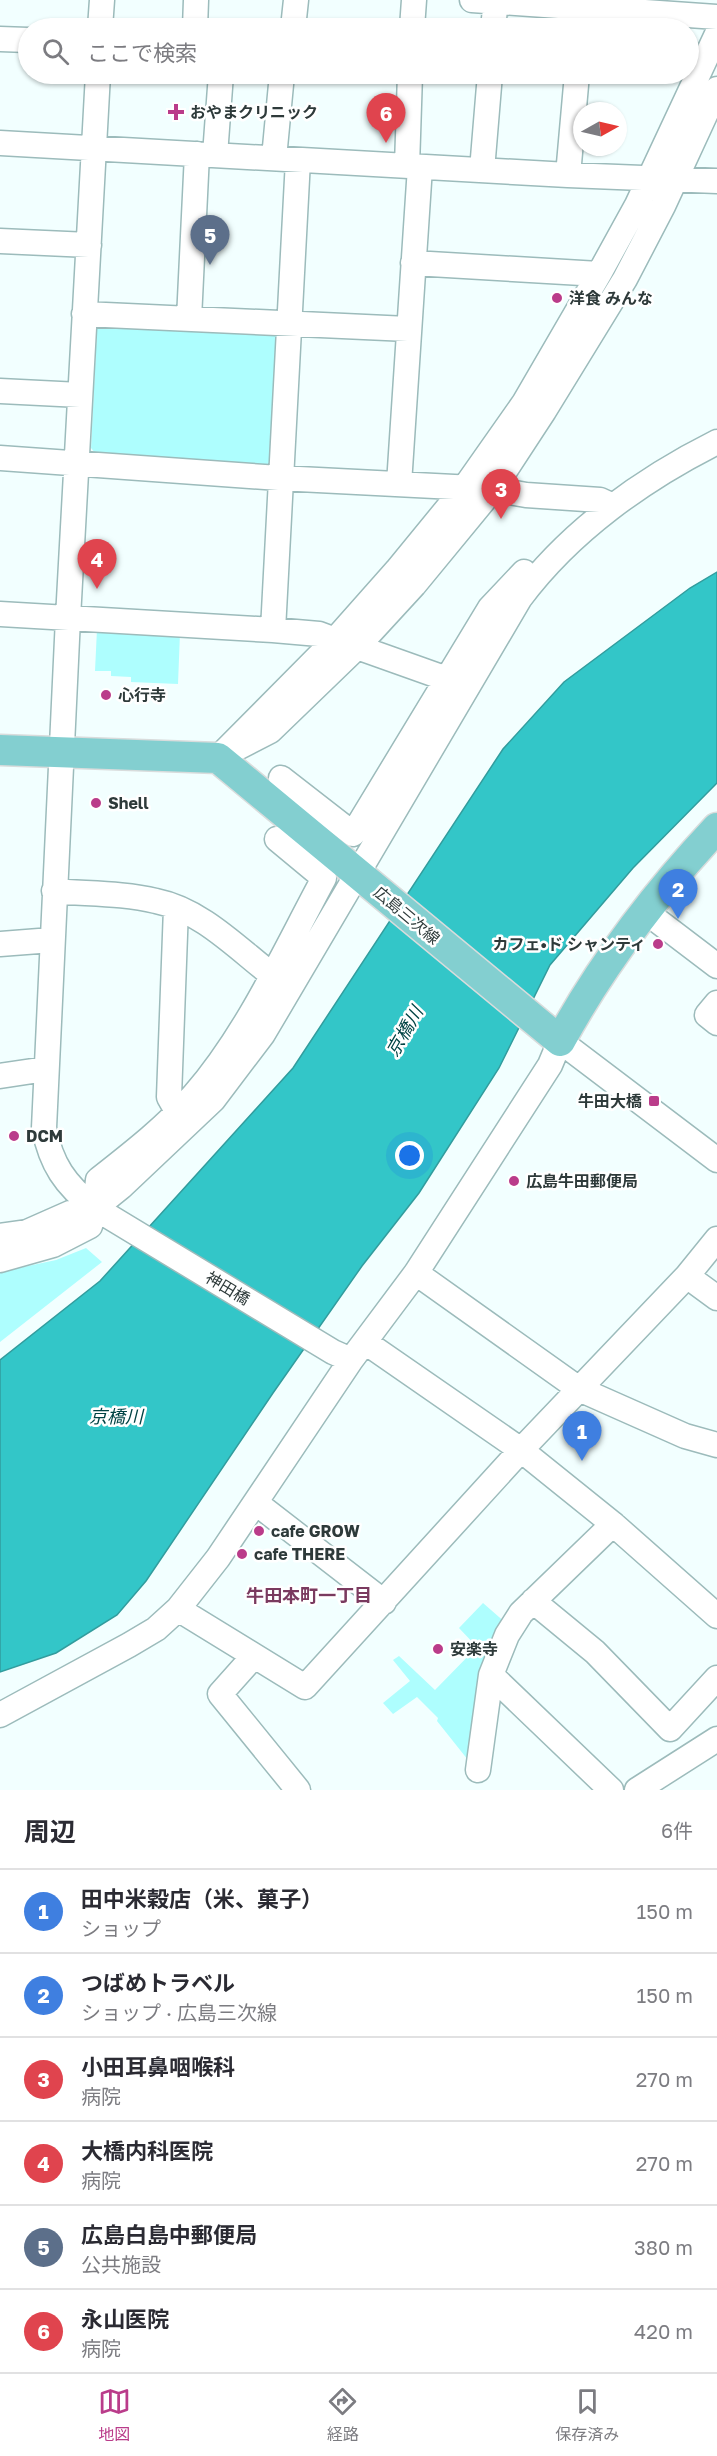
<!DOCTYPE html>
<html lang="ja">
<head>
<meta charset="utf-8">
<style>
  :root { --surface:#fff; --page:#f2f2f3; --text:#2b2b33; --muted:#7c7c81; --line:#e1e1e2; --accent:#ba3c8a }
  body { margin:0; font-family:"Golos Text","Noto Sans JP",sans-serif; background:var(--page); color:var(--text) }
  .compass { position:absolute; left:573px; top:102px; width:54px; height:54px; border-radius:50%; background:var(--surface); box-shadow:0 2px 4px #0004; rotate:82deg }
  .you { position:absolute; left:410px; top:1156px; width:21px; height:21px; margin:-15px; border:4px solid #fff; border-radius:50%; background:#1a73e8; box-shadow:0 0 0 9px #1a73e833 }
  .badge { display:grid; place-items:center; width:39px; height:39px; border-radius:50%; background:var(--accent); color:#fff; font-size:20px; font-weight:700 }
  .pin { position:absolute; translate:-50% -50px; filter:drop-shadow(0 2px 3px #0008) }
  .pin::after { content:''; position:absolute; top:32px; width:21px; height:18px; background:inherit; clip-path:polygon(0 0,100% 0,50% 100%) }
  .list { margin:0; padding:0; list-style:none }
  h2 { display:flex; justify-content:space-between; align-items:center; height:78px; margin:0; padding:0 24px; font-size:26px }
  h2 small { font-size:20px; font-weight:400; color:var(--muted) }
  .list li { display:grid; grid-template-columns:39px 1fr auto; gap:18px; align-items:center; box-sizing:border-box; height:84px; padding:0 24px; border-top:2px solid var(--line) }
  .list b { display:block; font-size:22px; white-space:nowrap }
  .list p { margin:0; font-size:20px; white-space:nowrap; color:var(--muted) }
  .list em { font-size:20px; font-style:normal; color:var(--muted) }
  .icon { flex:none; width:33px; height:33px; fill:none; stroke:currentColor; stroke-width:2; stroke-linecap:round; stroke-linejoin:round }
  .map { position:relative; flex:none; width:717px; height:1790px; overflow:hidden }
  .search { position:absolute; background:var(--surface); box-shadow:0 2px 4px #0004; left:18px; right:18px; top:18px; height:66px; display:flex; align-items:center; gap:15px; box-sizing:border-box; padding:0 21px; border-radius:33px; color:var(--muted); font-size:22px }
  .sheet { height:582px; background:var(--surface) }
  nav { display:flex; justify-content:space-around; align-items:center; box-sizing:border-box; height:84px; border-top:2px solid var(--line); background:var(--surface); font-size:16px; color:var(--muted) }
  nav a { display:grid; justify-items:center; gap:3px }
  nav .on { color:var(--accent) }
  .map>svg:first-child { display:block }
  .green { fill:#aefefe }
  .water { fill:#33c6c8; stroke:#329c9d; stroke-width:1.5 }
  .lines { fill:none; stroke-linecap:round; stroke-linejoin:round }
  .minor-casing { stroke:#9cbbbb; stroke-width:27 }
  .major-casing { stroke:#d9dcdc; stroke-width:33 }
  .minor { stroke:#fff; stroke-width:24 }
  .major { stroke:#83cfd0; stroke-width:30 }
  .poi-dot { fill:#ba3c8a; stroke:#fff; stroke-width:2 }
  .labels { text-anchor:middle; dominant-baseline:central; stroke-width:5; stroke-linejoin:round; paint-order:stroke }
  .poi-label { font-size:16px; font-weight:bold; fill:#2e3a3a; stroke:#fff; text-anchor:start }
  .street-label { font-size:16px; fill:#2e3a3a; stroke:#fff }
  .water-label { font-size:18px; font-style:italic; fill:#004344; stroke:#fff }
  .neighbourhood-label { font-size:18px; font-weight:bold; fill:#7a3a5f; stroke:#fff }
</style>
</head>
<body>
<div class="map">
<svg width="717" height="1790" viewBox="0 0 717 1790">
  <rect width="100%" height="100%" fill="#f2ffff"/>
  <path class="green" d="M 103,324 L 276,333 L 281,339 L 275,462 L 263,472 L 100,459 L 91,448 L 97,328 Z
    M 97,629 L 180,633 L 178,684 L 131,682 L 131,677 L 111,676 L 111,671 L 95,671 Z
    M 86,1248 L 102,1262 L 0,1342 L 0,1272 L 56,1260 Z
    M 483,1603 L 507,1624 L 472,1765 L 437,1721 L 438,1718 L 417,1697 L 393,1714 L 383,1703 L 410,1681 L 393,1660 L 399,1656 L 435,1690 L 477,1647 L 459,1628 Z"/>
  <path class="water" d="M 717,572 L 717,783 L 633,868 L 550,965 L 499,1068 L 419,1193 L 362,1266 L 273,1393 L 146,1581 L 117,1615 L 56,1653 L 0,1672 L 0,1360 L 100,1281 L 293,1068 L 503,749 L 564,682 L 690,588 Z"/>
  <g class="lines">
    <g class="minor-casing">
      <path id="minor" d="M 472,0 L 717,17
        M 100,28 L 102,0
        M 195,28 L 196,0
        M 293,28 L 296,0
        M 412,28 L 414,0
        M 493,28 L 496,0
        M 0,39 L 28,40
        M 98,74 L 68,618 L 44,1128 C 51,1164 65,1185 95,1208 L 333,1352 L 351,1360
        M 0,143 L 568,175 L 717,181
        M 215,155 L 221,74
        M 274,158 L 282,74
        M 407,166 L 410,74
        M 482,170 L 490,74
        M 568,175 L 577,74
        M 0,241 L 89,245
        M 413,263 L 599,274
        M 84,314 L 408,329
        M 189,319 L 197,154
        M 0,391 L 80,395
        M 0,458 L 279,478 L 493,489 L 526,495 L 600,500 L 613,506
        M 399,484 L 420,167
        M 0,614 L 273,630 L 319,634 L 335,640
        M 273,630 L 298,160
        M 357,647 L 447,679
        M 239,747 L 270,731 L 357,647 L 414,585 L 493,489 L 544,411 L 625,279 L 663,206 L 717,89
        M 218,758 L 335,640 L 397,570 L 465,487 L 524,403 L 599,274 L 637,205 L 717,34
        M 281,778 L 353,834 L 490,608 L 524,572
        M 54,891 C 88,894 123,893 156,901 C 201,910 237,948 272,975
        M 176,908 L 169,1097 L 177,1111
        M 646,912 L 717,966
        M 0,944 L 52,940
        M 717,1003 L 707,1015 L 717,1023
        M 0,1076 L 46,1069
        M 0,1236 L 27,1232 L 70,1213 L 95,1208 L 98,1180 C 131,1154 166,1127 194,1095 C 248,1033 285,950 324,878 L 277,839
        M 0,1260 L 53,1245 L 90,1226 L 95,1208 L 121,1187 L 213,1100 L 263,1034 L 520,598 C 570,531 643,479 717,442
        M 416,1273 L 579,1389 L 685,1436 L 717,1445
        M 687,1276 L 717,1298
        M 365,1342 L 521,1450 L 613,1524 L 717,1616
        M 256,1503 L 384,1602
        M 533,1601 L 595,1652 L 670,1729 L 717,1678
        M 178,1609 L 305,1687 L 521,1450 L 687,1276 L 717,1239
        M 253,1657 L 220,1694 L 298,1790
        M 491,1675 L 611,1790
        M 0,1715 L 129,1645 L 156,1629 L 178,1609 L 218,1558 L 351,1360 L 416,1273 L 550,1065 L 560,1041 L 717,1160
        M 478,1770 L 491,1675 L 507,1635 L 521,1613 L 613,1524
        M 637,1790 L 717,1739"/>
    </g>
    <g class="major-casing">
      <path id="major" d="M 0,750 L 218,758 L 560,1041 C 602,964 657,892 717,828"/>
    </g>
    <use href="#minor" class="minor"/>
    <use href="#major" class="major"/>
  </g>
  <g class="poi-dot">
    <path d="M173 103h6v6h6v6h-6v6h-6v-6h-6v-6h6z"/>
    <circle cx="557" cy="298" r="6"/>
    <circle cx="106" cy="695" r="6"/>
    <circle cx="96" cy="803" r="6"/>
    <circle cx="658" cy="944" r="6"/>
    <rect x="648" y="1095" width="12" height="12" rx="3"/>
    <circle cx="14" cy="1136" r="6"/>
    <circle cx="514" cy="1181" r="6"/>
    <circle cx="259" cy="1531" r="6"/>
    <circle cx="242" cy="1554" r="6"/>
    <circle cx="438" cy="1649" r="6"/>
  </g>
  <g class="labels">
    <g class="poi-label">
      <text x="190" y="112">おやまクリニック</text>
      <text x="569" y="298">洋食 みんな</text>
      <text x="118" y="695">心行寺</text>
      <text x="108" y="803">Shell</text>
      <text x="646" y="944" text-anchor="end">カフェ•ド シャンティ</text>
      <text x="642" y="1101" text-anchor="end">牛田大橋</text>
      <text x="26" y="1136">DCM</text>
      <text x="526" y="1181">広島牛田郵便局</text>
      <text x="271" y="1531">cafe GROW</text>
      <text x="254" y="1554">cafe THERE</text>
      <text x="450" y="1649">安楽寺</text>
    </g>
    <g class="street-label">
      <text transform="translate(407 915) rotate(40)">広島三次線</text>
      <text transform="translate(228 1288) rotate(31)">神田橋</text>
    </g>
    <g class="water-label">
      <text transform="translate(404 1031) rotate(-60)">京橋川</text>
      <text x="116" y="1416">京橋川</text>
    </g>
    <g class="neighbourhood-label">
      <text x="309" y="1595">牛田本町一丁目</text>
    </g>
  </g>
</svg>
<svg class="compass" viewBox="-18 -18 36 36"><path d="M0-13l5 13h-10z" fill="#e53935"/><path d="M0 13l5-13h-10z" fill="#7c7c81"/></svg>
<div class="you"></div>
<div class="pin badge" style="left:582px;top:1461px;background:#3f7fe0">1</div>
<div class="pin badge" style="left:678px;top:919px;background:#3f7fe0">2</div>
<div class="pin badge" style="left:501px;top:519px;background:#e0444e">3</div>
<div class="pin badge" style="left:97px;top:589px;background:#e0444e">4</div>
<div class="pin badge" style="left:210px;top:265px;background:#5c6f8a">5</div>
<div class="pin badge" style="left:386px;top:143px;background:#e0444e">6</div>
<div class="search"><svg class="icon" aria-label="search" viewBox="0 0 24 24"><circle cx="10" cy="10" r="6"/><path d="M15 15l6 6"/></svg>ここで検索</div>
</div>
<section class="sheet">
<h2>周辺<small>6件</small></h2>
<ul class="list">
<li><span class="badge" style="background:#3f7fe0">1</span><div><b>田中米穀店（米、菓子）</b><p>ショップ</p></div><em>150 m</em></li>
<li><span class="badge" style="background:#3f7fe0">2</span><div><b>つばめトラベル</b><p>ショップ · 広島三次線</p></div><em>150 m</em></li>
<li><span class="badge" style="background:#e0444e">3</span><div><b>小田耳鼻咽喉科</b><p>病院</p></div><em>270 m</em></li>
<li><span class="badge" style="background:#e0444e">4</span><div><b>大橋内科医院</b><p>病院</p></div><em>270 m</em></li>
<li><span class="badge" style="background:#5c6f8a">5</span><div><b>広島白島中郵便局</b><p>公共施設</p></div><em>380 m</em></li>
<li><span class="badge" style="background:#e0444e">6</span><div><b>永山医院</b><p>病院</p></div><em>420 m</em></li>
</ul>
</section>
<nav>
<a class="on"><svg class="icon" aria-label="map" viewBox="0 0 24 24"><path d="M3 6l6-2 6 2 6-2v14l-6 2-6-2-6 2zM9 4v14M15 6v14"/></svg>地図</a>
<a><svg class="icon" aria-label="directions" viewBox="0 0 24 24"><path d="M12 3l9 9-9 9-9-9zM9 14v-3h6M13 9l2 2-2 2"/></svg>経路</a>
<a><svg class="icon" aria-label="saved" viewBox="0 0 24 24"><path d="M7 4h10v16l-5-4-5 4z"/></svg>保存済み</a>
</nav>
</body>
</html>
